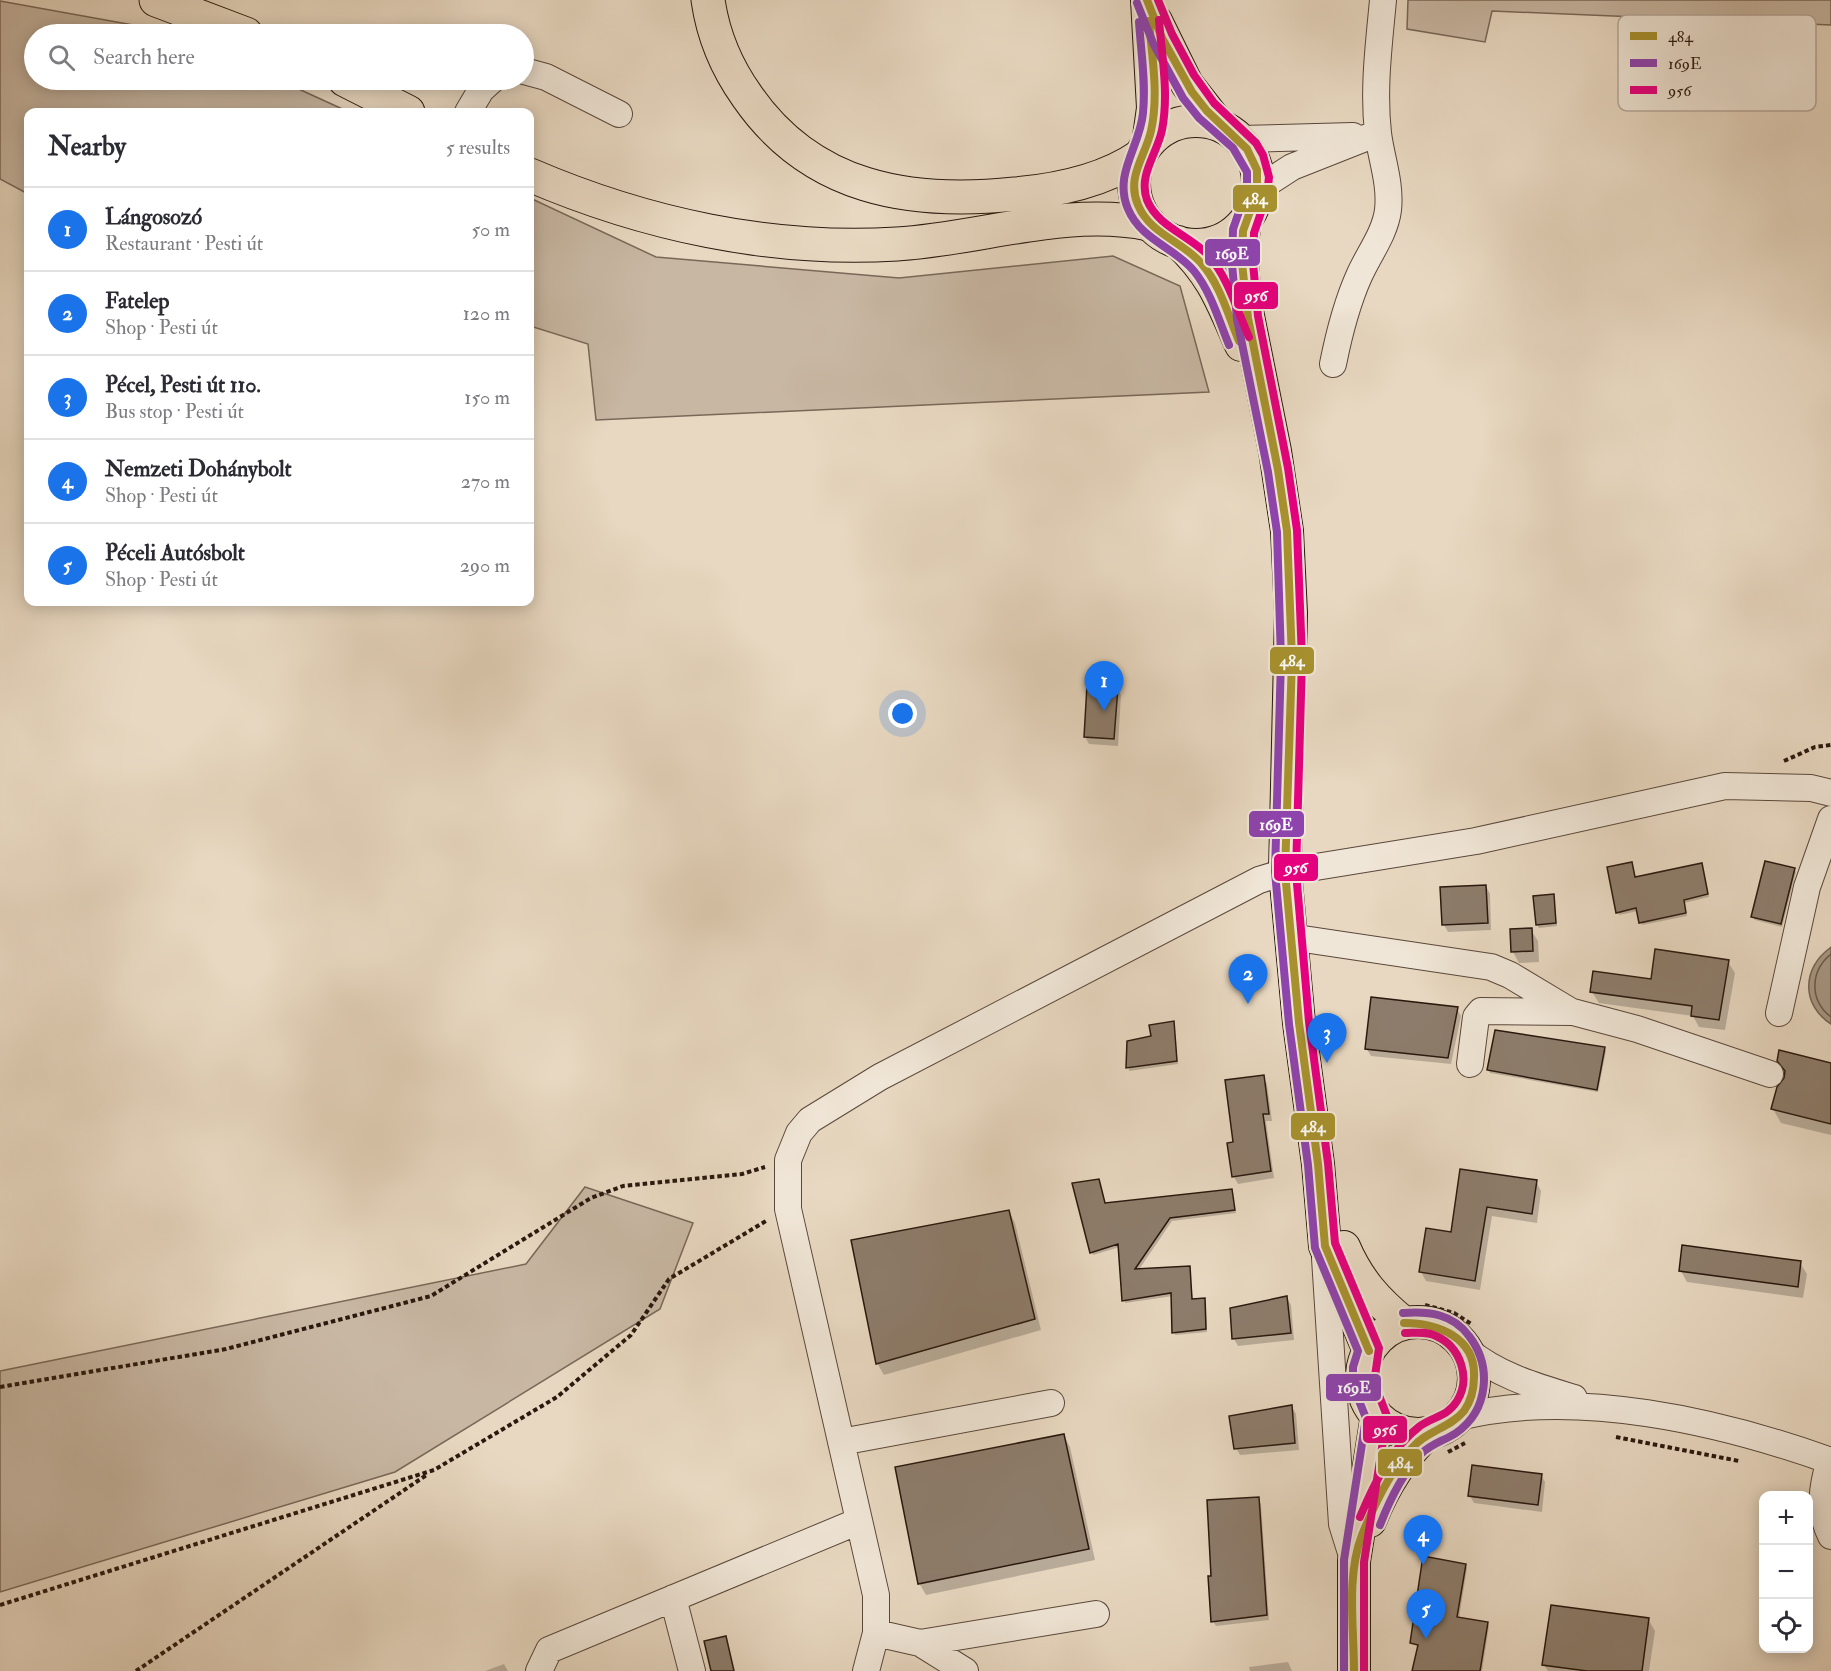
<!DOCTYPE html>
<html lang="en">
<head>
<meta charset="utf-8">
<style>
  :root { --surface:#fff; --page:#f2f2f3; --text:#2b2b33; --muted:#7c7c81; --line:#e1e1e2; --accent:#1a73e8 }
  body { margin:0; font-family:"IM FELL Double Pica",serif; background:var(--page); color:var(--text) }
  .controls { position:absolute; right:18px; bottom:18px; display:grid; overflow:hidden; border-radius:12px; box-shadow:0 3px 15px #0003 }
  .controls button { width:54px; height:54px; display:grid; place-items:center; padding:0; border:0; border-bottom:2px solid var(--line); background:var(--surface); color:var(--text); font:30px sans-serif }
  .you { position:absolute; left:903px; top:714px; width:21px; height:21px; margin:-15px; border:4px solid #fff; border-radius:50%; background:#1a73e8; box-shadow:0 0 0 9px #1a73e833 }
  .badge { display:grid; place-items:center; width:39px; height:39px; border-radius:50%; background:var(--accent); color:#fff; font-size:20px; font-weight:700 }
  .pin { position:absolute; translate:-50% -50px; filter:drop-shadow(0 2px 3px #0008) }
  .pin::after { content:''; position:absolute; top:32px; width:21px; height:18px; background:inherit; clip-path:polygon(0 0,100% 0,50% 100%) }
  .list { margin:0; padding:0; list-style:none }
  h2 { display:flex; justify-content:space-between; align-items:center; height:78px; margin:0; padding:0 24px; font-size:26px }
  h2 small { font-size:20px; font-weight:400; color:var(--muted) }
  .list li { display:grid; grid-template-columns:39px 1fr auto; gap:18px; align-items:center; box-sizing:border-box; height:84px; padding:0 24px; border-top:2px solid var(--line) }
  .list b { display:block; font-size:22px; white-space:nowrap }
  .list p { margin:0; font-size:20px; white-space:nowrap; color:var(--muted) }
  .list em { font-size:20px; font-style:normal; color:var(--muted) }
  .icon { flex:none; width:33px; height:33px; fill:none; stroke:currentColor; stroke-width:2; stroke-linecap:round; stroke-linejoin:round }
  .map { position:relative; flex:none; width:1831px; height:1671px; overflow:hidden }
  .search { position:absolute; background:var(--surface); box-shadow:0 3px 15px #0003; left:24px; top:24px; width:510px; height:66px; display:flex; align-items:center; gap:15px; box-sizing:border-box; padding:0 21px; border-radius:33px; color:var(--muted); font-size:22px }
  .panel { position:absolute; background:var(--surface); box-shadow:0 3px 15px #0003; left:24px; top:108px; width:510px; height:498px; border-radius:12px }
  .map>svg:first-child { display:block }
  .green { fill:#c8b7a3; stroke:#796858; stroke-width:1.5 }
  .water { fill:#a79784; stroke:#756455; stroke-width:1.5 }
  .shadow { fill:#0003 }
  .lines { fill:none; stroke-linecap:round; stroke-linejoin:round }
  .shore { stroke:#685849; stroke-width:1.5 }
  .building { fill:#8d7c6b; stroke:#2a180e; stroke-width:1.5 }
  .minor-casing { stroke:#5a483b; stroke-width:28 }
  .major-casing { stroke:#2a180e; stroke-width:34 }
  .highway-casing { stroke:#2a180e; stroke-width:35 }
  .path { stroke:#2a180e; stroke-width:4; stroke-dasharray:4.5 3; stroke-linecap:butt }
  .minor { stroke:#f0e6d7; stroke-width:26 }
  .major { stroke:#e8d8c1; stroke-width:32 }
  .highway { stroke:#e8d8c1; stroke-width:33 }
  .bus-1-casing { stroke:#f0e6d7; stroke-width:12 }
  .bus-2-casing { stroke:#f0e6d7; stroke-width:12 }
  .bus-3-casing { stroke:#f0e6d7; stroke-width:12 }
  .bus-1 { stroke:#a7912e; stroke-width:8 }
  .bus-2 { stroke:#8e44ad; stroke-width:8 }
  .bus-3 { stroke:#e5007d; stroke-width:8 }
  .key { fill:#f0e6d7; stroke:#b5a89b; stroke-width:1.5 }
  .key-label { font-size:16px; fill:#2a180e }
  .line-badge { stroke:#f0e6d7; stroke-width:2 }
  .badge-label { font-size:16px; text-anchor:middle; font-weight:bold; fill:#fff }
</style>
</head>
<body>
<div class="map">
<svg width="1831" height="1671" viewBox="0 0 1831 1671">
  <rect width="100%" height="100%" fill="#e8d8c1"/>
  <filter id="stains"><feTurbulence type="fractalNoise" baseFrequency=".00333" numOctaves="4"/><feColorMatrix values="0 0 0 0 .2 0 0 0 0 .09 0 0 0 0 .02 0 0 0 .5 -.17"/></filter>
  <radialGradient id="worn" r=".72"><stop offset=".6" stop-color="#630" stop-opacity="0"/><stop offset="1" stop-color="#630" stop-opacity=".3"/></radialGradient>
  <path class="green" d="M 1408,0 L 1831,0 L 1831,25 L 1492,11 L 1485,42 L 1407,29 Z
    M 0,1 L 183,34 L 34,34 L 34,80 L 279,80 L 349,112 L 28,112 L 28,194 L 0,179 Z
    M 530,198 L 656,257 L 899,278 L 1113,256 L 1180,286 L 1209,392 L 596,420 L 588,344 L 530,326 Z
    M 585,1187 L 693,1223 L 660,1309 L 395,1472 L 0,1592 L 0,1371 L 526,1264 Z"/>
  <path class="water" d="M 1830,948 L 1831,947 L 1831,1024 C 1801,1005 1802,968 1830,948 Z"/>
  <path class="shadow" d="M 1117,688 L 1121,695 L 1118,746 L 1089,744 L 1085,737 Z
    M 1632,863 L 1636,878 L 1703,868 L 1709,897 L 1684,903 L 1687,916 L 1642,925 L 1638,911 L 1619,915 L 1618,912 Z
    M 1794,869 L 1796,872 L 1782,927 L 1755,920 L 1753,917 Z
    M 1486,886 L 1490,894 L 1491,930 L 1448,932 L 1444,925 Z
    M 1553,896 L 1557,926 L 1539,928 L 1537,925 Z
    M 1531,930 L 1538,941 L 1539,962 L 1519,963 L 1513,952 Z
    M 1728,962 L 1735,973 L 1725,1030 L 1699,1027 L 1693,1016 L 1599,1003 L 1592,992 Z
    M 1457,1009 L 1461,1016 L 1451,1064 L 1371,1056 L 1366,1048 Z
    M 1173,1022 L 1178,1064 L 1129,1071 L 1128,1042 L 1153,1037 Z
    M 1604,1048 L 1606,1051 L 1598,1092 L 1490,1073 L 1488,1070 Z
    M 1778,1061 L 1831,1064 L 1831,1135 L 1781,1123 L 1773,1109 L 1786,1079 Z
    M 1263,1077 L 1267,1084 L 1272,1121 L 1266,1121 L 1274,1178 L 1238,1184 L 1234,1177 L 1235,1144 Z
    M 1462,1170 L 1536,1181 L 1541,1191 L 1537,1223 L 1492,1216 L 1480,1290 L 1426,1281 L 1421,1272 L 1452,1234 Z
    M 1231,1191 L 1236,1213 L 1172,1221 L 1138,1271 L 1189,1267 L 1193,1300 L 1204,1300 L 1206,1303 L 1207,1332 L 1175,1335 L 1173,1296 L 1125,1303 L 1120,1247 L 1093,1255 L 1092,1252 L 1105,1205 Z
    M 1009,1211 L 1015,1223 L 1041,1330 L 884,1375 L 877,1363 Z
    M 1800,1263 L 1807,1274 L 1803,1298 L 1687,1282 L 1681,1271 Z
    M 1287,1298 L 1291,1305 L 1294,1340 L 1238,1346 L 1234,1339 L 1232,1310 Z
    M 1292,1407 L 1296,1414 L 1299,1450 L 1240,1455 L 1236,1448 Z
    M 1064,1436 L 1070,1447 L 1095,1560 L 926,1595 L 919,1583 Z
    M 1541,1475 L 1545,1482 L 1542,1512 L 1474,1503 L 1470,1496 Z
    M 1258,1499 L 1261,1504 L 1269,1620 L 1216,1626 L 1213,1621 L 1212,1577 Z
    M 1465,1565 L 1467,1568 L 1459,1618 L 1487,1623 L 1489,1626 L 1482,1671 L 1414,1671 L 1419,1647 L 1412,1643 Z
    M 1648,1619 L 1655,1631 L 1649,1671 L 1548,1671 L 1544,1665 Z
    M 726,1638 L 735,1671 L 712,1671 Z
    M 1288,1662 L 1292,1671 L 1250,1671 L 1249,1667 Z
    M 504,1664 L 508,1671 L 485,1671 Z"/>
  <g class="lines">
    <path class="shore" d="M 1831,954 C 1810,971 1809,1000 1831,1017"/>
  </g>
  <path class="building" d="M 1087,685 L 1118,687 L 1114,739 L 1084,737 Z
    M 1765,861 L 1795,868 L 1781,924 L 1751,917 Z
    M 1632,862 L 1635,877 L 1702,863 L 1708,894 L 1684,900 L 1686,913 L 1639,923 L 1636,908 L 1616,913 L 1607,867 Z
    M 1486,885 L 1488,923 L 1442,925 L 1440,887 Z
    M 1554,894 L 1556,923 L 1536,925 L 1533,896 Z
    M 1532,928 L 1533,951 L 1511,952 L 1510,929 Z
    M 1655,949 L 1729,960 L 1719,1020 L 1691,1016 L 1692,1006 L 1590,992 L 1593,971 L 1651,979 Z
    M 1371,997 L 1458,1007 L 1448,1058 L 1365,1049 Z
    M 1174,1021 L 1177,1061 L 1126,1068 L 1127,1041 L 1151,1036 L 1149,1025 Z
    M 1495,1030 L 1605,1047 L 1597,1090 L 1487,1070 Z
    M 1779,1050 L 1831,1063 L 1831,1124 L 1771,1109 L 1777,1087 L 1784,1078 L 1785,1071 L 1777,1061 Z
    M 1264,1075 L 1269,1114 L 1263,1114 L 1271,1171 L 1232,1177 L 1227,1143 L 1233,1142 L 1225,1080 Z
    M 1460,1169 L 1537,1180 L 1532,1214 L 1487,1207 L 1475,1281 L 1419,1272 L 1426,1228 L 1451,1232 Z
    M 1099,1179 L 1105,1203 L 1232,1189 L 1235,1210 L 1170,1218 L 1135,1269 L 1190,1266 L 1192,1299 L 1205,1298 L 1206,1329 L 1172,1333 L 1171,1293 L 1122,1301 L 1118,1244 L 1090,1253 L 1072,1183 Z
    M 1009,1210 L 1035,1319 L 876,1364 L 851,1240 Z
    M 1682,1245 L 1801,1261 L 1798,1287 L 1679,1271 Z
    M 1287,1296 L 1291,1333 L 1232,1339 L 1230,1308 Z
    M 1292,1405 L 1295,1443 L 1234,1449 L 1229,1416 Z
    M 1064,1434 L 1089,1549 L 918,1584 L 895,1467 Z
    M 1472,1465 L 1542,1474 L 1538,1505 L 1468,1496 Z
    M 1259,1497 L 1267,1615 L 1211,1622 L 1208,1576 L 1211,1576 L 1207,1500 Z
    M 1423,1556 L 1466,1564 L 1457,1617 L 1488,1622 L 1480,1671 L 1412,1671 L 1418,1645 L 1410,1643 Z
    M 1551,1605 L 1649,1618 L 1642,1671 L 1587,1671 L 1542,1665 Z
    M 726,1636 L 734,1671 L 711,1671 L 704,1641 Z"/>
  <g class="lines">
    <g class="minor-casing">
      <path id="minor" d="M 524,71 L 546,77 L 619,114
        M 468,112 L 481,90 L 492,80
        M 1240,139 L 1353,136
        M 1258,189 L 1292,167 L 1378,133
        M 1333,364 C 1339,334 1346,305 1359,276 C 1368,255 1385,234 1388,210 C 1391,183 1381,158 1378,133 C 1373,88 1379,44 1383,0
        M 1290,937 L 1491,967 L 1510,975 L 1570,1011
        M 1779,1013 L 1807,887 L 1831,819
        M 1470,1064 L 1476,1017 L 1481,1011 L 1573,1012 L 1637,1029 L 1770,1074
        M 1325,1258 L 1342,1524 L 1353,1559
        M 1467,1350 C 1499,1376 1535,1386 1574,1398
        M 1459,1417 C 1576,1388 1719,1421 1831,1461
        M 841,1442 L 1051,1403
        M 1830,1460 C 1822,1487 1818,1510 1831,1536
        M 673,1598 L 692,1671
        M 876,1633 L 920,1643 L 965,1671
        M 920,1643 L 1096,1614
        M 539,1671 L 549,1650 L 859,1521
        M 866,1671 L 876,1633 L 876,1595 L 788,1209 L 788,1160 L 799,1133 L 810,1120 L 880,1077 L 1259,880 L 1285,872 L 1476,841 L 1725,786 L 1811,788 L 1831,793"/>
    </g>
    <g class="major-casing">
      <path id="major" d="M 1147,0 L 1153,108 L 1148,144
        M 1156,21 L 1187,84 L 1219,125
        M1134 183a62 62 0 1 1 124 0a62 62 0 1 1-124 0Z
        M 1245,221 L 1241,250 L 1245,301 L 1275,451 L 1287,531 L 1291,613 L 1285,872 L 1299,1023 L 1318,1164 L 1325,1246 L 1369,1351
        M 1178,242 C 1213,275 1222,302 1241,345
        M 1344,1247 C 1358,1280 1377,1301 1404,1323
        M1362 1378a56 56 0 1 1 112 0a56 56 0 1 1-112 0Z
        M 1370,1521 C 1383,1488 1401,1458 1427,1434
        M 1354,1671 L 1354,1561 L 1377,1416"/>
    </g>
    <g class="highway-casing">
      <path id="highway" d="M 156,0 L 246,34
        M 708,0 C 713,35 727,68 747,96 C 811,189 909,205 1015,194 C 1059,190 1104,181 1140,156
        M 345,80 L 408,112
        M 530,175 C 644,224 771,252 897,244 C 980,239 1066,207 1149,224"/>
    </g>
    <path class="path" d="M 1784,761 L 1815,747 L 1831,745
      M 1425,1305 L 1454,1313 L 1473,1325
      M 0,1387 L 226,1349 L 431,1296 L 591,1198 L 623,1186 L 742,1174 L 765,1167
      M 1616,1437 L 1739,1461
      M 1448,1452 L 1465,1443
      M 0,1605 L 434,1470 L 557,1397 L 631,1335 L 669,1279 L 766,1221
      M 136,1671 L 428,1474"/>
    <use href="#minor" class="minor"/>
    <use href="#major" class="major"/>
    <use href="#highway" class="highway"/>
    <g class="bus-1-casing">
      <path id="bus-1" d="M 1147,0 L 1162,38 L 1192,92 L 1207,111 L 1247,149 L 1257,170 L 1257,192 L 1243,231 L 1242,263 L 1248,318 L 1278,470 L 1287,531 L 1292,659 L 1285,872 L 1299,1023 L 1318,1164 L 1325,1246 L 1369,1351
        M 1149,21 C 1152,57 1159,95 1151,131 C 1145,157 1126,177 1138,205 C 1150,234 1182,241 1201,263 C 1220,284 1228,315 1239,341
        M 1354,1671 C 1354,1627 1346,1576 1362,1535 C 1374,1505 1390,1471 1412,1448 C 1426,1431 1450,1428 1464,1411 C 1471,1401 1474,1389 1474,1377 C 1476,1337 1437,1323 1404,1323"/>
    </g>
    <g class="bus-2-casing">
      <path id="bus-2" d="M 1137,3 L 1153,43 L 1183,98 L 1199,118 L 1233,148 L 1247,172 L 1247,189 L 1233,229 L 1232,264 L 1237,319 L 1268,472 L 1277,532 L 1281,659 L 1275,872 L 1289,1024 L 1308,1165 L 1315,1248 L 1358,1351 L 1353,1367 L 1353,1386 L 1366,1418 L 1344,1560 L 1344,1671
        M 1139,22 C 1141,52 1146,83 1143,113 C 1140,147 1113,174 1128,209 C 1141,240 1174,247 1194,271 C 1211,292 1219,321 1229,345
        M 1380,1525 C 1390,1499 1402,1474 1421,1454 C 1432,1443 1444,1441 1456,1433 C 1489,1410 1492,1366 1469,1336 C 1453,1314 1429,1311 1403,1313"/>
    </g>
    <g class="bus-3-casing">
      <path id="bus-3" d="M 1158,0 L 1172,34 L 1194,75 L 1214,103 L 1256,143 L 1263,155 L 1269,177 L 1267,195 L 1254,233 L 1253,263 L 1258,316 L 1288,468 L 1297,530 L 1302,659 L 1296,872 L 1309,1022 L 1328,1163 L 1335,1243 L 1379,1348 L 1374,1383 L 1387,1416 L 1364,1562 L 1364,1671
        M 1159,20 C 1162,57 1169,94 1162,130 C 1157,154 1138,175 1147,200 C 1158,227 1189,235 1208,255 C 1228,277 1237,310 1249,337
        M 1360,1517 C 1374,1484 1391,1448 1420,1426 C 1434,1416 1447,1417 1457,1401 C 1471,1379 1461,1347 1436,1336 C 1427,1331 1415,1333 1405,1333"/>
    </g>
    <use href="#bus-1" class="bus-1"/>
    <use href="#bus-2" class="bus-2"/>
    <use href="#bus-3" class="bus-3"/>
  </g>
  <rect x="1618" y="15" width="198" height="96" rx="9" class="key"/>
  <rect x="1630" y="32" width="27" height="8" fill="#a7912e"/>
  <rect x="1630" y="59" width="27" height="8" fill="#8e44ad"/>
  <rect x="1630" y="86" width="27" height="8" fill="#e5007d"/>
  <g class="key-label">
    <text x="1668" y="42">484</text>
    <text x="1668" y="69">169E</text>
    <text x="1668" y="96">956</text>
  </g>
  <g class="line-badge">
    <rect x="1232" y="184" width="46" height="29" rx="6" fill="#a7912e"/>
    <rect x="1204" y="238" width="57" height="29" rx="6" fill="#8e44ad"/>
    <rect x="1233" y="281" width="46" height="29" rx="6" fill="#e5007d"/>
    <rect x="1269" y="646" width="46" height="29" rx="6" fill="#a7912e"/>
    <rect x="1248" y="810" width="57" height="28" rx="6" fill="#8e44ad"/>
    <rect x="1273" y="853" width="46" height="29" rx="6" fill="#e5007d"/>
    <rect x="1290" y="1112" width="46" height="29" rx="6" fill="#a7912e"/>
    <rect x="1325" y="1373" width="57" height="29" rx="6" fill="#8e44ad"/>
    <rect x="1362" y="1415" width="46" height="29" rx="6" fill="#e5007d"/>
    <rect x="1377" y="1448" width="46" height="29" rx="6" fill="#a7912e"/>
  </g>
  <g class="badge-label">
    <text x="1255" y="204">484</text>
    <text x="1232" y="259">169E</text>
    <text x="1256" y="301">956</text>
    <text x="1292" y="666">484</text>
    <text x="1276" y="830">169E</text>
    <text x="1296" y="873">956</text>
    <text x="1313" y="1132">484</text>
    <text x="1354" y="1393">169E</text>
    <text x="1385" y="1435">956</text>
    <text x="1400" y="1468">484</text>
  </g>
  <rect width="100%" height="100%" filter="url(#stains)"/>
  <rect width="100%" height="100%" fill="url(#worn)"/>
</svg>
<div class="controls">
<button>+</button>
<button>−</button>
<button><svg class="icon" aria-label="locate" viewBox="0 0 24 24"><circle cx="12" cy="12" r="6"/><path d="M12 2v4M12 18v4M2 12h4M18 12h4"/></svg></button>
</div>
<div class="you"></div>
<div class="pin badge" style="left:1104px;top:711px">1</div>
<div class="pin badge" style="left:1248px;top:1004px">2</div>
<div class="pin badge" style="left:1327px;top:1063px">3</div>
<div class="pin badge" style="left:1423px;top:1565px">4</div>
<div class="pin badge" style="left:1426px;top:1639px">5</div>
<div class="search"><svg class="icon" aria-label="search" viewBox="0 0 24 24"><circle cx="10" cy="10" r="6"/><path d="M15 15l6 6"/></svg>Search here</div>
<section class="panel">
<h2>Nearby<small>5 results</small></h2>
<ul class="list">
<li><span class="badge">1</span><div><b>Lángosozó</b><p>Restaurant · Pesti út</p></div><em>50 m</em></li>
<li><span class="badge">2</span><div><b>Fatelep</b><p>Shop · Pesti út</p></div><em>120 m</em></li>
<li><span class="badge">3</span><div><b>Pécel, Pesti út 110.</b><p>Bus stop · Pesti út</p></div><em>150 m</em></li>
<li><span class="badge">4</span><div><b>Nemzeti Dohánybolt</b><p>Shop · Pesti út</p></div><em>270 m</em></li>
<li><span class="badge">5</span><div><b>Péceli Autósbolt</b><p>Shop · Pesti út</p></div><em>290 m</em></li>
</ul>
</section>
</div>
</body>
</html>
